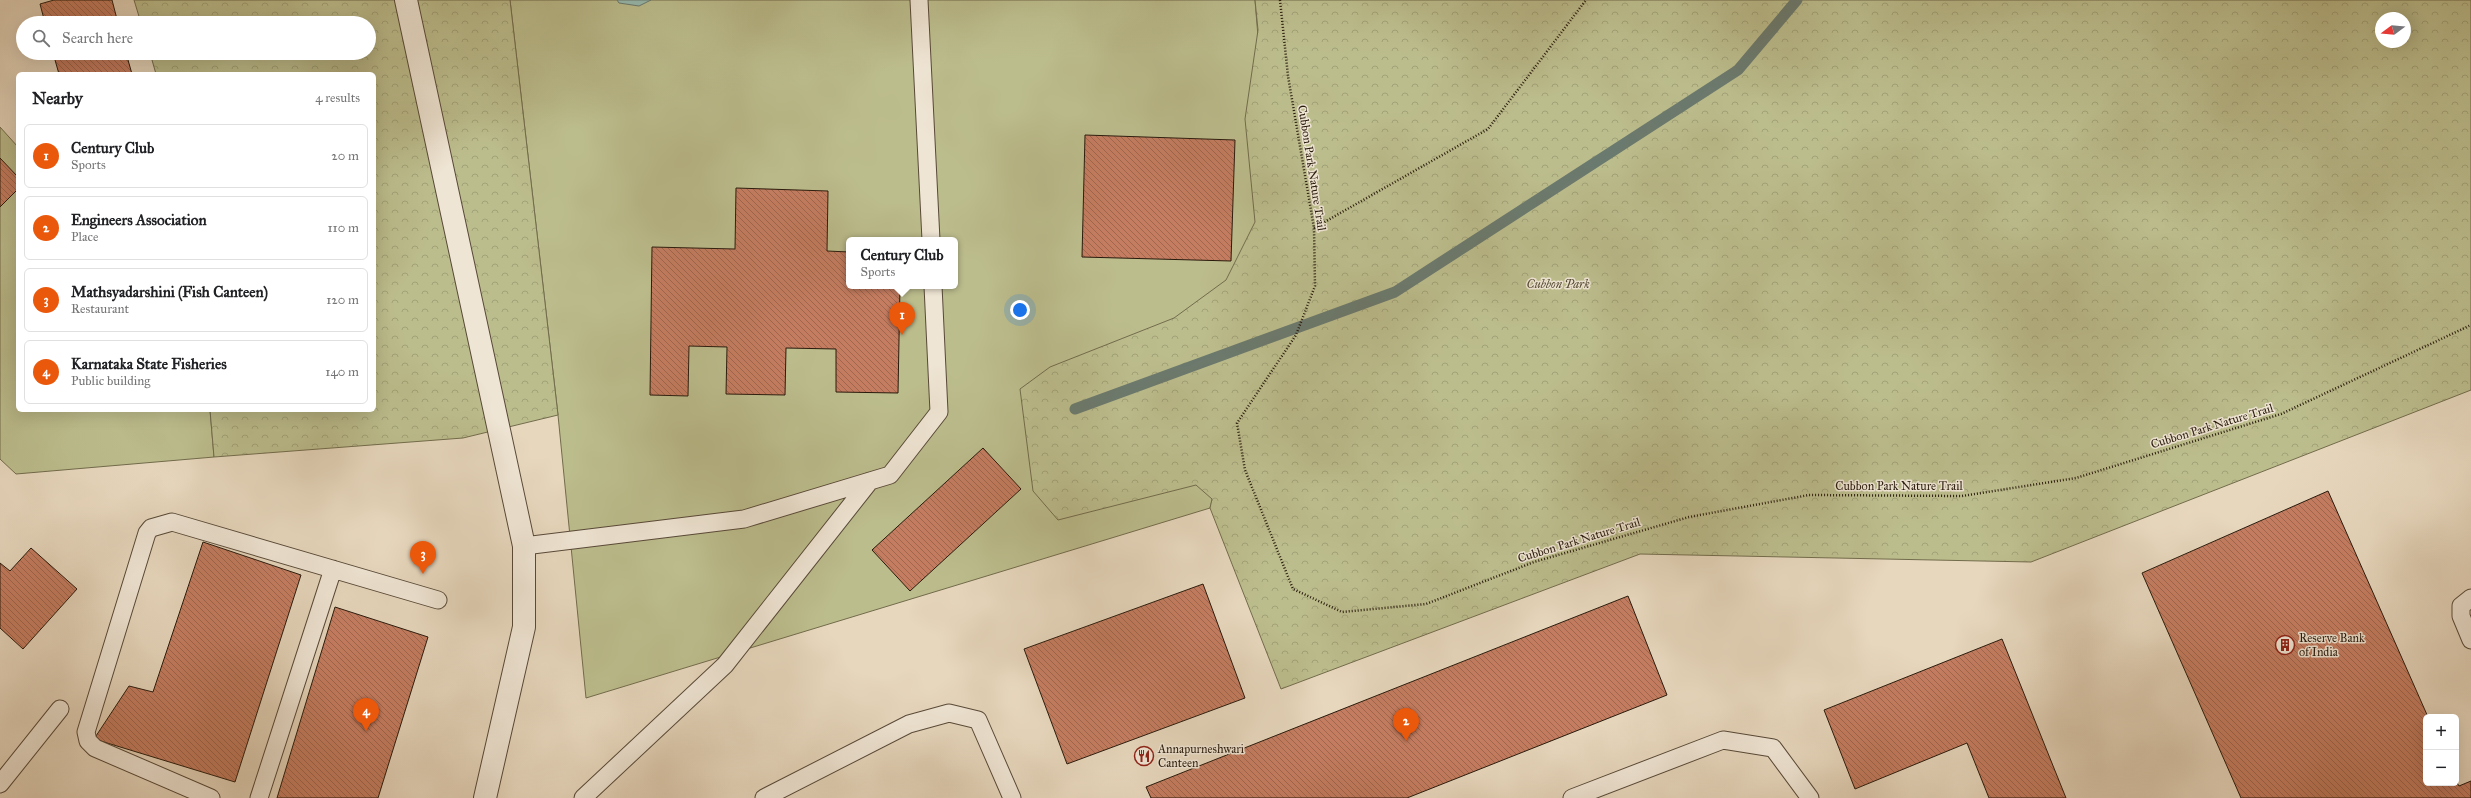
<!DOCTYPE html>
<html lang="en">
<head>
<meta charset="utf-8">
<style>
  :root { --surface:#fff; --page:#f6f6f6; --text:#202124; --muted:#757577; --line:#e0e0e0; --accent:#ea580c }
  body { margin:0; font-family:"IM FELL Great Primer",serif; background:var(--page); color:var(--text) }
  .controls { position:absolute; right:12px; bottom:12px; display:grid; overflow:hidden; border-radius:6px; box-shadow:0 4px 16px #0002 }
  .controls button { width:36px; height:36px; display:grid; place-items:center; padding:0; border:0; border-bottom:1px solid var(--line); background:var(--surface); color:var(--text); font:20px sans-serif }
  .compass { position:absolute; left:2375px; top:12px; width:36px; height:36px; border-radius:50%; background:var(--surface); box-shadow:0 4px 16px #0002; rotate:254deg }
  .you { position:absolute; left:1020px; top:310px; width:14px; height:14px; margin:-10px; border:3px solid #fff; border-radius:50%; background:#1a73e8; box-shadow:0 0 0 6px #1a73e833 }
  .badge { display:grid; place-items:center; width:26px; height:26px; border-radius:50%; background:var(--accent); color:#fff; font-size:13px; font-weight:700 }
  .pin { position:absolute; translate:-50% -33px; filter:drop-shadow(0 1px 2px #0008) }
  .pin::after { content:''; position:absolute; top:21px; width:14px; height:12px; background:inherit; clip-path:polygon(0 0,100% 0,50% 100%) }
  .popup { position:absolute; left:846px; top:237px; width:112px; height:52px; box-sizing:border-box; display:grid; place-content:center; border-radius:6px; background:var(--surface); filter:drop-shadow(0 1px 3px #0005); font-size:13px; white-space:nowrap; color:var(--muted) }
  .popup b { font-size:15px; color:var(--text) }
  .popup::after { content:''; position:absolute; left:50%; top:100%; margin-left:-8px; border:8px solid transparent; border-top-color:var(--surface) }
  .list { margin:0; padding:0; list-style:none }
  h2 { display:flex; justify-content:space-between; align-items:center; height:52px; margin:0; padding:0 16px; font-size:17px }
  h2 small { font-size:13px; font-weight:400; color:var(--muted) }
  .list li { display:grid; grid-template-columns:26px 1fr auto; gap:12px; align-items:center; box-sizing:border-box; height:64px; margin:0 8px 8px; padding:0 8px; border:1px solid var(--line); border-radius:6px }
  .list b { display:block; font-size:15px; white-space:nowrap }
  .list p { margin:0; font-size:13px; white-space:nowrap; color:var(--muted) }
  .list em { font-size:13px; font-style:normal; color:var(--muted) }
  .icon { flex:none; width:22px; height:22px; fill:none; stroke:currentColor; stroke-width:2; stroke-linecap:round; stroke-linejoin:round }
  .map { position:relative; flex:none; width:2471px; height:798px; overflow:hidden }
  .search { position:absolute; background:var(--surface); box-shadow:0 4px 16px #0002; left:16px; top:16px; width:360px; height:44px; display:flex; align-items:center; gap:10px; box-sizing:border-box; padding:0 14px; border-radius:22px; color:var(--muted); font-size:15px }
  .panel { position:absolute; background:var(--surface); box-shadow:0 4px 16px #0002; left:16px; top:72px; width:360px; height:340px; border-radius:6px }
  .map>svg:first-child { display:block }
  .green { fill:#bcbd8d; stroke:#726c4c; fill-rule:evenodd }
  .forest { fill:url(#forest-crowns); stroke:#726c4c; fill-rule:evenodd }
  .water { fill:#97bab0; stroke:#6b7a6e }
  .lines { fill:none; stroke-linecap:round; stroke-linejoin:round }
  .stream { stroke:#6b7a6e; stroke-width:11 }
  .building { fill:url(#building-back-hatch); stroke:#281a0c }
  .service-casing { stroke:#584938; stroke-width:19 }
  .minor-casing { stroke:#584938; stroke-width:24 }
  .path { stroke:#281a0c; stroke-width:2.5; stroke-dasharray:1 2; stroke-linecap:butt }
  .service { stroke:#efe5d4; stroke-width:17 }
  .minor { stroke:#efe5d4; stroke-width:22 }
  .labels { text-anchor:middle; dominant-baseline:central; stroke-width:3; stroke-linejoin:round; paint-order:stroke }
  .street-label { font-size:12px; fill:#281a0c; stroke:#efe5d4 }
  .park-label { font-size:12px; font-style:italic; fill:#544b33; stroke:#efe5d4 }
  .poi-label { font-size:12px; fill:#281a0c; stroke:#efe5d4; text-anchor:start }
</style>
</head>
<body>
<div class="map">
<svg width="2471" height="798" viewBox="0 0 2471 798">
  <defs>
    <pattern id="forest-crowns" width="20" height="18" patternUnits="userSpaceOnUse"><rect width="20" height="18" fill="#bcbd8d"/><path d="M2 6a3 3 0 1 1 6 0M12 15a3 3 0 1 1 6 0" fill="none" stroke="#a2a278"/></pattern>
    <pattern id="building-back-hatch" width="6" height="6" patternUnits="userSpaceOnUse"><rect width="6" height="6" fill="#c57d61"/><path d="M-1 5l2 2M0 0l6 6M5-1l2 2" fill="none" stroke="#a0664e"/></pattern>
  </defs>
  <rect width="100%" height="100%" fill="#e7d7bd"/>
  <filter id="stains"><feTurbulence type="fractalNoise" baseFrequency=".005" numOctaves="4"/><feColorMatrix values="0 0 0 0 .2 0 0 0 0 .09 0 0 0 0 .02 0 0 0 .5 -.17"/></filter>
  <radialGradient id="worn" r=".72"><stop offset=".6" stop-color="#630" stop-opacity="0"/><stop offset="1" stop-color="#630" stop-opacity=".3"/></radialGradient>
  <path class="green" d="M 510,0 L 1255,0 L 1276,256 L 1210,508 L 586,698 L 558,415 ZM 849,240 L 955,240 L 955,286 L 849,286 Z
    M 0,127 L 18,147 L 18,410 L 210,410 L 214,457 L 16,474 L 0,459 Z"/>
  <path class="forest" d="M 134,0 L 510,0 L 558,415 L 463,438 L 214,457 L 210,410 L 374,410 L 374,74 L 156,74 L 150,53 L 369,53 L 369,23 L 141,23 Z
    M 1255,0 L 2471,0 L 2471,390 L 2031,562 L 1640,554 L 1281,689 L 1210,508 L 1212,499 L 1196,485 L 1058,520 L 1033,491 L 1020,389 L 1050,367 L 1174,318 L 1226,280 L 1255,222 L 1245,119 L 1258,30 ZM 2381,18 L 2405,18 L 2405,42 L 2381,42 Z"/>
  <path class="water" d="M 617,0 L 651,0 L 639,6 L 619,3 Z"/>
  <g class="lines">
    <path class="stream" d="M 1075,409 L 1395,292 L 1738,70 L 1797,0"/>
  </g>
  <path class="building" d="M 54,0 L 112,0 L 118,23 L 45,23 L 40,4 Z
    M 53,53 L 126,53 L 132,74 L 59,74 Z
    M 1085,135 L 1235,140 L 1231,261 L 1082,257 Z
    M 0,158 L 18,177 L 18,189 L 0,207 Z
    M 736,188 L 828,191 L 827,251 L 849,252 L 849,286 L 900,286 L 898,393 L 836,392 L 836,349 L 786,348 L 785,395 L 726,394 L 727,347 L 689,346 L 688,396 L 650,395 L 652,247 L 735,249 Z
    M 983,448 L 1021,489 L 910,591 L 872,550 Z
    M 2328,491 L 2428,717 L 2426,717 L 2426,783 L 2456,783 L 2456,781 L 2459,786 L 2471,781 L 2471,798 L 2241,798 L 2142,573 Z
    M 203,542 L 301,575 L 235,782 L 94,739 L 129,686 L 153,692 Z
    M 31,548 L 77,589 L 23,649 L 0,628 L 0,563 L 10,571 Z
    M 1203,584 L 1245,698 L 1067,764 L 1024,649 Z
    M 1628,596 L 1667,695 L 1407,798 L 1151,798 L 1146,787 Z
    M 335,607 L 428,637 L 378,798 L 277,798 Z
    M 2002,639 L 2066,798 L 1989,798 L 1967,743 L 1855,789 L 1824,710 Z"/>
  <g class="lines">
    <g class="service-casing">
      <path id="service" d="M 919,0 L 931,240
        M 524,546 L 744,519 L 890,475 L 939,412 L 933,286
        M 2471,598 L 2461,606 L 2461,616 L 2471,640
        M 0,784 L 60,709
        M 211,798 L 95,748 L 88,741 L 86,732 L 147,533 L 151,528 L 172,522 L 438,600
        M 259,798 L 333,569
        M 583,798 L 725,665 L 870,481
        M 764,798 L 909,724 L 949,713 L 978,720 L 1012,798
        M 1572,798 L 1723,740 L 1773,748 L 1810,798"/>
    </g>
    <g class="minor-casing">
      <path id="minor" d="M 406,0 L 524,546 L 524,627 L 485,798"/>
    </g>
    <path class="path" d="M 1280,0 L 1288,76 L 1314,228 L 1315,286 L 1296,335 L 1237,423 L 1245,470 L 1293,589 L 1342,612 L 1426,604 L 1534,562 L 1689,517 L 1809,495 L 1962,496 L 2076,478 L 2281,414 L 2471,325
      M 1314,228 L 1488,129 L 1586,0"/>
    <use href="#service" class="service"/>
    <use href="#minor" class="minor"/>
  </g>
  <defs>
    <g id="building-ring" transform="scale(1)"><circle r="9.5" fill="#efe5d4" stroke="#8f2418" stroke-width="1.5"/><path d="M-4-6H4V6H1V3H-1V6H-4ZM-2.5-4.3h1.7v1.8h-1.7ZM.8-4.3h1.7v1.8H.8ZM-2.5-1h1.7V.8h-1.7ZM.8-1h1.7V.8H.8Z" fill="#8f2418"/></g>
    <g id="restaurant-ring" transform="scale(1)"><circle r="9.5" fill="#efe5d4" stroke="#8f2418" stroke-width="1.5"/><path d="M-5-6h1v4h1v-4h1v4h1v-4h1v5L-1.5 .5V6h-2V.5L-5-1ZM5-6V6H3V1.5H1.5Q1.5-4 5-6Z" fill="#8f2418"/></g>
  </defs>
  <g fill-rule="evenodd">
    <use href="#building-ring" x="2285" y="645"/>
    <use href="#restaurant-ring" x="1144" y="756"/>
  </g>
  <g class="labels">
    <g class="street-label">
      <text transform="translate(1312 168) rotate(81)">Cubbon Park Nature Trail</text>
      <text transform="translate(2212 426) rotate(-17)">Cubbon Park Nature Trail</text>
      <text x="1899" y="486">Cubbon Park Nature Trail</text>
      <text transform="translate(1579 540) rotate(-17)">Cubbon Park Nature Trail</text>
    </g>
    <g class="park-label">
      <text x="1558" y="284">Cubbon Park</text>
    </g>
    <g class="poi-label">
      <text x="2299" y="638">Reserve Bank<tspan x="2299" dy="14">of India</tspan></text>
      <text x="1158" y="749">Annapurneshwari<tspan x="1158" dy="14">Canteen</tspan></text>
    </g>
  </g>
  <rect width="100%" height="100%" filter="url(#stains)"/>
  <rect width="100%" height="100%" fill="url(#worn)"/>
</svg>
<div class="controls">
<button>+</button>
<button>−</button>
</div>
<svg class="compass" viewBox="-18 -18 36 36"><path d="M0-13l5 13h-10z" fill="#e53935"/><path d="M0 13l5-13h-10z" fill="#757577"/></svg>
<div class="you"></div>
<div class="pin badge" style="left:902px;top:335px">1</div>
<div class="popup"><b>Century Club</b>Sports</div>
<div class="pin badge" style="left:1406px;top:741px">2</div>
<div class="pin badge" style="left:423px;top:574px">3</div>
<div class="pin badge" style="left:366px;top:731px">4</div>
<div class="search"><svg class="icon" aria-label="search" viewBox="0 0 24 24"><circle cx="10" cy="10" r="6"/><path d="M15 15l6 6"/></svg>Search here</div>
<section class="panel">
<h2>Nearby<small>4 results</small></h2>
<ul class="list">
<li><span class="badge">1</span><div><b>Century Club</b><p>Sports</p></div><em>20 m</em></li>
<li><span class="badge">2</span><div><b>Engineers Association</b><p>Place</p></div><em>110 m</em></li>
<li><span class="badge">3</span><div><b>Mathsyadarshini (Fish Canteen)</b><p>Restaurant</p></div><em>120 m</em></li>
<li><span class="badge">4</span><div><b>Karnataka State Fisheries</b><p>Public building</p></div><em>140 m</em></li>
</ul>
</section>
</div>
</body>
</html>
